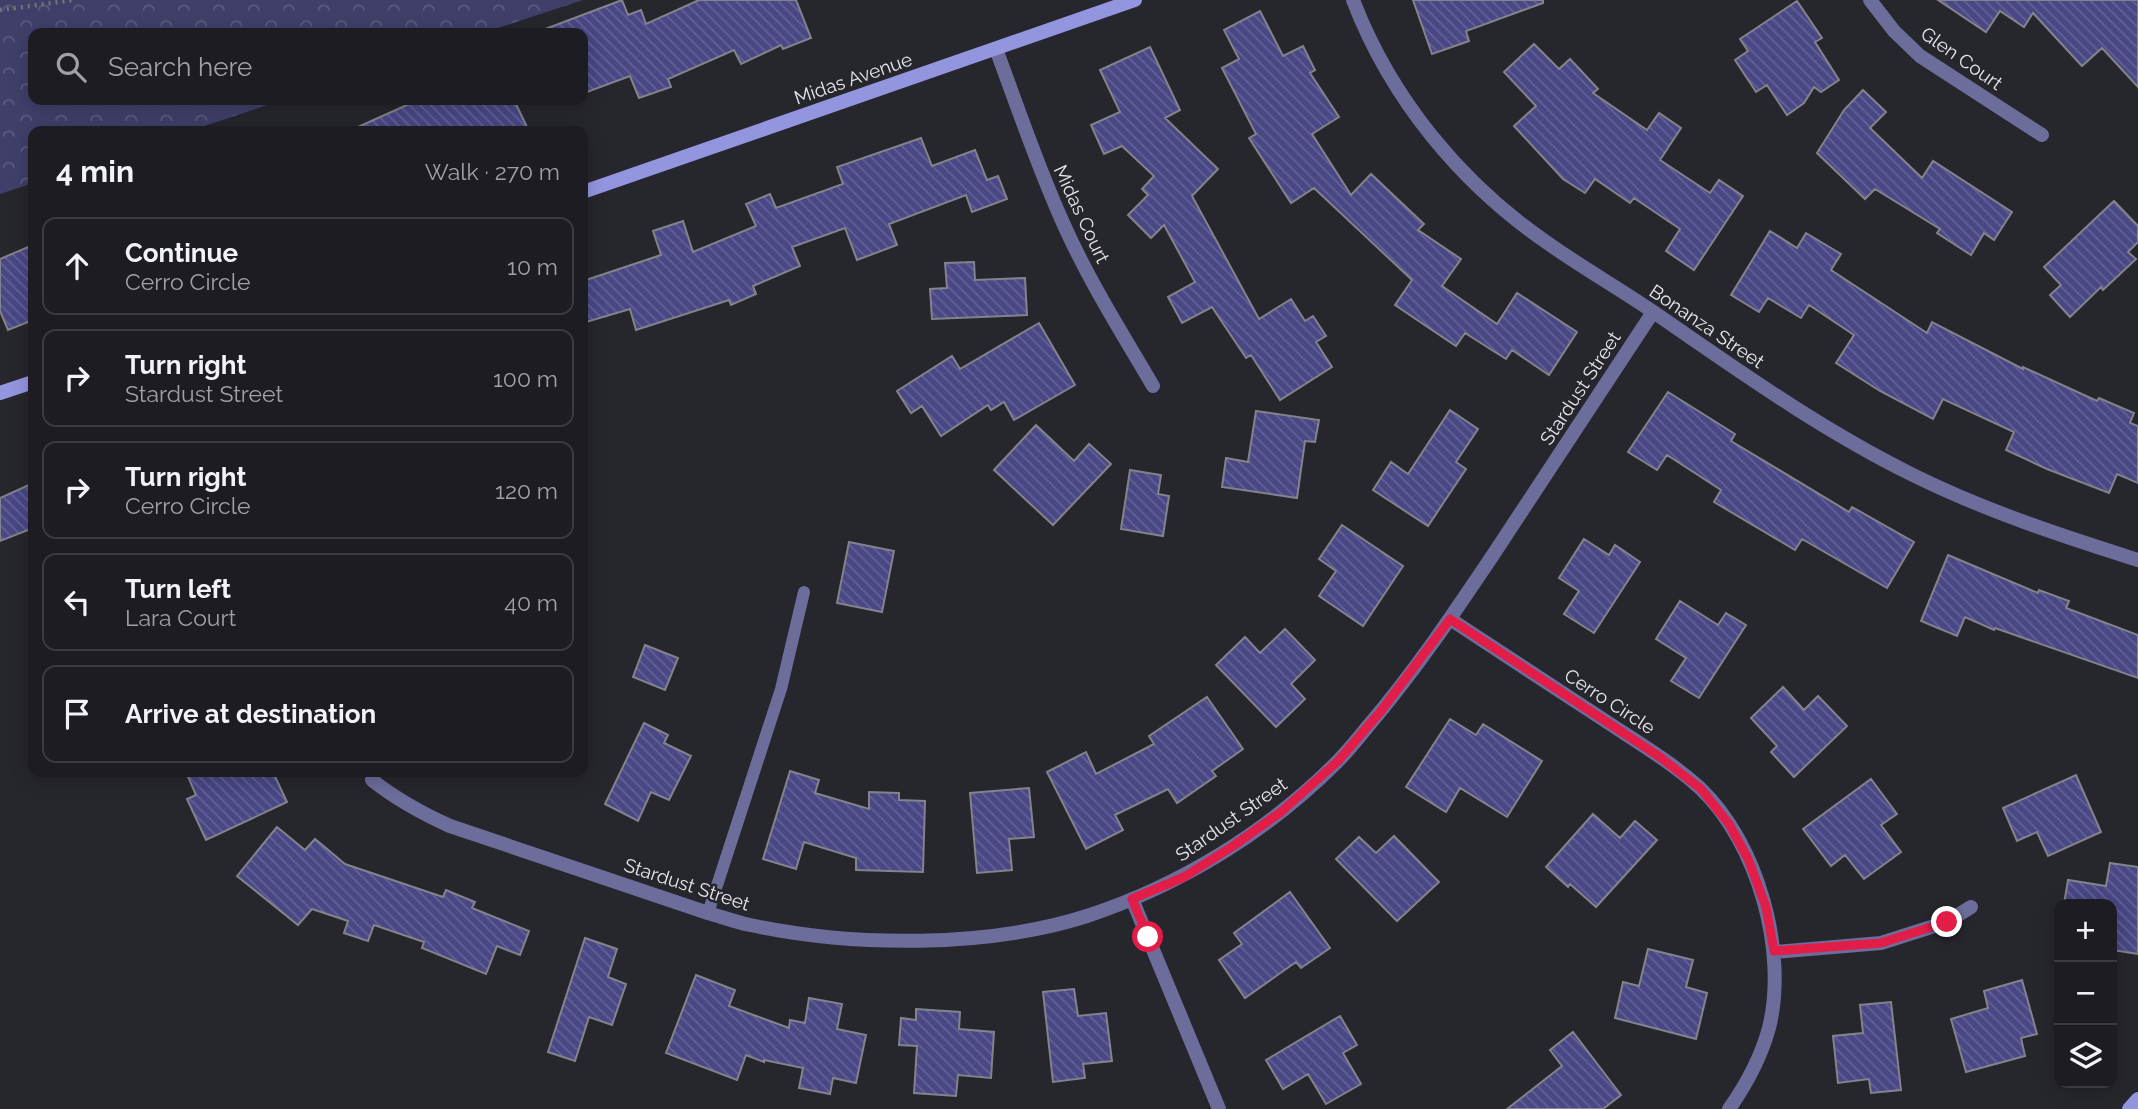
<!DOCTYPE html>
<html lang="en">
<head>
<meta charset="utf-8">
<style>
  :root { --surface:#1c1c22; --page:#25252a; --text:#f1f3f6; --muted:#a0a1a5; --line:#3a3a40 }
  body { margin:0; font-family:Raleway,sans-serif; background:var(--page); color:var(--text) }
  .controls { position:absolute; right:21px; bottom:21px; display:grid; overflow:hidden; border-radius:14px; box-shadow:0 4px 18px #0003 }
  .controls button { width:63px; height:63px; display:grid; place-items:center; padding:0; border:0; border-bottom:2px solid var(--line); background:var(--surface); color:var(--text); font:35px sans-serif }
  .stop { position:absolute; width:21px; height:21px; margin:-16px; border:5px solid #e11d48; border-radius:50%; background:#fff }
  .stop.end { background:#e11d48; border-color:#fff; box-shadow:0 2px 7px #0008 }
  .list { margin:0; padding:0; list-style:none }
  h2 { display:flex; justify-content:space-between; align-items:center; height:91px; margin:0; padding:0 28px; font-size:30px }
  h2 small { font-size:23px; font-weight:400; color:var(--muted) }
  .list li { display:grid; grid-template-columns:46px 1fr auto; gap:21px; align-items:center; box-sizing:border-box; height:98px; margin:0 14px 14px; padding:0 14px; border:2px solid var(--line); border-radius:14px }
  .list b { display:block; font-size:26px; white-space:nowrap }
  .list p { margin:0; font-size:23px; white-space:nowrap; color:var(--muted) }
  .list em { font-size:23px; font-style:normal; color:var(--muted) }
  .icon { flex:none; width:38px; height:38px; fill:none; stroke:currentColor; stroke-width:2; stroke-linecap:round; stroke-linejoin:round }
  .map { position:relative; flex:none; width:2138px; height:1109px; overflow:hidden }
  .search { position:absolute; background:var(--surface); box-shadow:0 4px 18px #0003; left:28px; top:28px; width:560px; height:77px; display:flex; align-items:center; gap:18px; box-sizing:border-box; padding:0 24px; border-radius:14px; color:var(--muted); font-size:26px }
  .panel { position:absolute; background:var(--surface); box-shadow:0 4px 18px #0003; left:28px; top:126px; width:560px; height:651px; border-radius:14px }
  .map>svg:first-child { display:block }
  .park { fill:url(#park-crowns) }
  .building { fill:url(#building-back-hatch); stroke:#82838b; stroke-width:2 }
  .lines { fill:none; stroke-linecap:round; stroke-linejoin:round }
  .path { stroke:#737379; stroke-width:4.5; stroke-dasharray:2 5; stroke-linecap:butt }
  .lane { stroke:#6c6d9b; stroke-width:12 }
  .street { stroke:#6c6d9b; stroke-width:14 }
  .secondary { stroke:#9495df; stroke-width:14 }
  .route { stroke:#e11d48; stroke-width:9 }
  .labels { text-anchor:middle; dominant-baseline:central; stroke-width:5; stroke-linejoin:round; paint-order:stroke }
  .street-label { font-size:19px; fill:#e5e5ea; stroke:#26262d }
</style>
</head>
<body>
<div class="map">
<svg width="2138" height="1109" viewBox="0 0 2138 1109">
  <defs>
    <pattern id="park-crowns" width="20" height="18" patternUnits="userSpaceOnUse" patternTransform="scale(1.75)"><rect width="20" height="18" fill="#3f3f69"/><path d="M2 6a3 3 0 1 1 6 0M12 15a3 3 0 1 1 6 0" fill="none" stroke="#5b5b7f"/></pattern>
    <pattern id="building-back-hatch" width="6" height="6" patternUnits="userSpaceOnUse" patternTransform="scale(1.75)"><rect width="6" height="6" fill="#494784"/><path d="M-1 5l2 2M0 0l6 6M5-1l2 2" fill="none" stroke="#636196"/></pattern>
  </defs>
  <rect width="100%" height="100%" fill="#26262d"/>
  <path class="park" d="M 0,0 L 583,0 L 483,33 L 33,33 L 33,100 L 283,100 L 189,131 L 33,131 L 33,183 L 0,194 Z"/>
  <path class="building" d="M 622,0 L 628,15 L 641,10 L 646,24 L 699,0 L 796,0 L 811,38 L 783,49 L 781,45 L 741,64 L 734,50 L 668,79 L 671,87 L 639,98 L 630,76 L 587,92 L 583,80 L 583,33 L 540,33 L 540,31 Z
    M 1413,0 L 1543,0 L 1543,3 L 1466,31 L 1469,41 L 1432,54 Z
    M 1938,0 L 2138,0 L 2138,87 L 2102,48 L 2082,66 L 2033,13 L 2024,27 L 2000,11 L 1986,32 Z
    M 1797,1 L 1822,38 L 1815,42 L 1839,80 L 1821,92 L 1814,87 L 1804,103 L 1787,115 L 1767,85 L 1756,92 L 1735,60 L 1748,51 L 1740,39 Z
    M 1260,11 L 1283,56 L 1303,46 L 1315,70 L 1310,73 L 1339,117 L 1312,134 L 1351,195 L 1371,174 L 1424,224 L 1418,230 L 1461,259 L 1442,286 L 1497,324 L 1517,293 L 1577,332 L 1549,375 L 1512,350 L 1506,359 L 1465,333 L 1456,346 L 1395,305 L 1412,280 L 1314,188 L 1291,203 L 1249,138 L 1256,134 L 1222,68 L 1239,59 L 1224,30 Z
    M 1534,44 L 1559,69 L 1570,59 L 1598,89 L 1593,93 L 1647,130 L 1659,113 L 1681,128 L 1660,160 L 1710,193 L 1719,180 L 1743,196 L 1694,270 L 1666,251 L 1680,229 L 1634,198 L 1630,203 L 1595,179 L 1585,193 L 1563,179 L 1514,126 L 1536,106 L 1504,72 Z
    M 1150,47 L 1180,110 L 1165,118 L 1218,169 L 1192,196 L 1259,319 L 1291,299 L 1305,321 L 1313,316 L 1326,336 L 1316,342 L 1332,367 L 1280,400 L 1251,355 L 1246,358 L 1212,307 L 1182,323 L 1168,297 L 1195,282 L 1164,225 L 1151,238 L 1128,215 L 1148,195 L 1142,189 L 1154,176 L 1122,146 L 1104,154 L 1091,125 L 1120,112 L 1100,70 Z
    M 1863,90 L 1886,112 L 1870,128 L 1922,178 L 1933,161 L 2012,212 L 1994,240 L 1984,233 L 1971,255 L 1937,233 L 1940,229 L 1875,189 L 1865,199 L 1817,153 L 1844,110 Z
    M 418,100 L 514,100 L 529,131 L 349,131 Z
    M 921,138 L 932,166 L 975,150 L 987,180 L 998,176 L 1007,199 L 972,212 L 966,195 L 889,224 L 897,245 L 857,260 L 845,228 L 792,247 L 800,266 L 753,286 L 756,294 L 731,305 L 729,300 L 636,330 L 630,309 L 583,323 L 583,281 L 661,255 L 653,231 L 683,221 L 693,252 L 756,226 L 746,204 L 770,194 L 776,208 L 843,184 L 837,167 Z
    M 2114,201 L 2138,226 L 2138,242 L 2128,252 L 2136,259 L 2103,290 L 2101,287 L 2070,317 L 2050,295 L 2061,285 L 2044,267 Z
    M 1770,231 L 1797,248 L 1806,233 L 1841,254 L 1831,270 L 1927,333 L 1932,322 L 2023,369 L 2023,367 L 2097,401 L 2099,398 L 2134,413 L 2130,423 L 2138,426 L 2138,483 L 2117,474 L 2109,493 L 2047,469 L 2006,450 L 2014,432 L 1943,399 L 1933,419 L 1880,391 L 1836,363 L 1854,335 L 1809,305 L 1801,318 L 1768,298 L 1759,312 L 1731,295 Z
    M 33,245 L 33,320 L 8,330 L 0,311 L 0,259 Z
    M 974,262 L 975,280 L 1025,278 L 1027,315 L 932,319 L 930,289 L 947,288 L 945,263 Z
    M 1039,323 L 1075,385 L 1014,420 L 1004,402 L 991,410 L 988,405 L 941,436 L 922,406 L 911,413 L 897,391 L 952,356 L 960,369 Z
    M 1668,392 L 1735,434 L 1731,441 L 1849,512 L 1852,507 L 1914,542 L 1887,588 L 1802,539 L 1795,550 L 1714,502 L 1721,490 L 1667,455 L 1657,470 L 1628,452 Z
    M 1450,410 L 1478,429 L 1456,462 L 1466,469 L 1428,526 L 1373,490 L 1391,462 L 1408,474 Z
    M 1256,411 L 1319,420 L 1315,442 L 1305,441 L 1297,498 L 1222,487 L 1226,458 L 1248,462 Z
    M 1036,425 L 1074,461 L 1089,444 L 1111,464 L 1053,525 L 994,470 Z
    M 1130,470 L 1161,475 L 1158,494 L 1169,496 L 1163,536 L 1121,529 Z
    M 33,483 L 33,528 L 0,541 L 0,498 Z
    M 1342,525 L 1403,566 L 1363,626 L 1319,596 L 1336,571 L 1319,559 Z
    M 1584,539 L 1609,555 L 1615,545 L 1640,562 L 1594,633 L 1564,614 L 1579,591 L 1559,578 Z
    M 849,542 L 894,551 L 882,612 L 837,603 Z
    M 1948,555 L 2038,593 L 2039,590 L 2069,601 L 2066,608 L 2138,635 L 2138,678 L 1995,628 L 1994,630 L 1965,617 L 1957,636 L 1921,621 Z
    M 1680,601 L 1718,625 L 1726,613 L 1746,625 L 1699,698 L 1671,681 L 1686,658 L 1656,639 Z
    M 1285,629 L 1315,660 L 1291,684 L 1305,699 L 1276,727 L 1216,665 L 1245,637 L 1260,653 Z
    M 645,645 L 678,658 L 665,690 L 633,677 Z
    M 1783,687 L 1804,710 L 1818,696 L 1847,726 L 1794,777 L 1771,752 L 1777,746 L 1751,718 Z
    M 1207,697 L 1243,749 L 1212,771 L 1216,776 L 1177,803 L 1168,789 L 1115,815 L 1123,830 L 1086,849 L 1047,772 L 1086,752 L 1096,774 L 1154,744 L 1149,736 Z
    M 1450,719 L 1476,735 L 1483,724 L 1542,761 L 1507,817 L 1460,788 L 1446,812 L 1406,787 Z
    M 644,723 L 668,735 L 664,743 L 691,756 L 669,800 L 651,792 L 638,821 L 605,804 Z
    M 790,771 L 819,780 L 815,793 L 869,809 L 869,792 L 899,793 L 899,800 L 925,801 L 923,872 L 856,870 L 856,858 L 804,842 L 796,869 L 763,859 Z
    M 186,772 L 273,772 L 287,802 L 206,840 L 187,799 L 196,795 Z
    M 2076,775 L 2101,832 L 2048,856 L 2037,832 L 2017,841 L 2003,808 Z
    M 1871,779 L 1897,814 L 1881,825 L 1901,852 L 1864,879 L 1845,855 L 1831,866 L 1803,829 Z
    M 1029,788 L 1034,837 L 1009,839 L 1012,870 L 977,873 L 970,793 Z
    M 1593,814 L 1620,838 L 1635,821 L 1657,840 L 1596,907 L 1570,884 L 1568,887 L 1546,867 Z
    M 277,827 L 305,850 L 315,839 L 345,864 L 443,897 L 446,890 L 475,902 L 472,908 L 529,931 L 520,955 L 497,946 L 486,974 L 422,948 L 424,942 L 374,925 L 368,941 L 344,933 L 348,921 L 312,909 L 298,925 L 237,876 Z
    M 1394,836 L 1439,882 L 1397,921 L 1336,859 L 1359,837 L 1376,853 Z
    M 2110,863 L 2138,867 L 2138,954 L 2112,950 L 2112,904 L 2064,904 L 2068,880 L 2106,886 Z
    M 1290,892 L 1330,948 L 1301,968 L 1296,962 L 1245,998 L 1219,960 L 1242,944 L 1234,933 Z
    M 585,938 L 617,949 L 608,977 L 626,984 L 612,1025 L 589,1017 L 575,1061 L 548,1052 Z
    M 1648,949 L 1693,960 L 1686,987 L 1707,993 L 1696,1039 L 1615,1018 L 1623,982 L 1639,986 Z
    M 696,975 L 735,990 L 729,1006 L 789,1028 L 790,1020 L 805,1023 L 809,998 L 842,1004 L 837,1029 L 866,1035 L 856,1083 L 833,1078 L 830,1094 L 799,1088 L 803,1068 L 764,1060 L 764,1062 L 746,1055 L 737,1080 L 666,1053 Z
    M 2022,980 L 2037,1034 L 2021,1038 L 2025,1056 L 1966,1072 L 1951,1019 L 1988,1008 L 1984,991 Z
    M 1074,989 L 1078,1016 L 1106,1013 L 1112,1061 L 1083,1064 L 1085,1078 L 1053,1082 L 1043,992 Z
    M 1891,1002 L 1901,1090 L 1871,1093 L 1869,1079 L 1838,1083 L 1833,1036 L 1863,1033 L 1860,1005 Z
    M 916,1009 L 960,1012 L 959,1029 L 994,1032 L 991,1078 L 958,1075 L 956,1096 L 914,1093 L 917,1046 L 899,1045 L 901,1018 L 916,1020 Z
    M 1340,1016 L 1357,1045 L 1343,1053 L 1361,1084 L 1326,1104 L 1308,1074 L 1283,1089 L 1266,1060 Z
    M 1573,1032 L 1621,1095 L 1603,1109 L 1507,1109 L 1562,1066 L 1550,1050 Z"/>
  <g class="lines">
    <path class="path" d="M 0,10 L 74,0"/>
    <path class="lane" d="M 708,913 L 781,689 L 804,592"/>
    <path class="street" d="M 1353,0 C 1391,99 1461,184 1549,244 C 1583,268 1620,289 1655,313 C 1739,371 1823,431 1915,476 C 1986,511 2062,536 2138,560
      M 1870,0 L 1894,31 L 1920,56 L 2042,135
      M 996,49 C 1018,108 1038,168 1064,225 C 1089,281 1122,333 1153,386
      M 1450,619 C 1500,652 1550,685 1601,718 C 1634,740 1670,761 1700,788 C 1758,843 1788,952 1769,1028 C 1761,1057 1746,1085 1729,1109
      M 372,780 C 396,799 421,813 450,826 L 708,913 C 722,917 736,922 750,925 C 852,947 987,948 1087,916 C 1181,885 1267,832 1337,762 C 1349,750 1359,737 1369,725 C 1415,671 1454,613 1493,555 C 1546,474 1600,393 1653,312
      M 1132,899 L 1219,1109
      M 1774,952 L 1881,943 L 1947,922 L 1971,907"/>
    <path class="secondary" d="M 583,192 L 1135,0
      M 0,393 L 33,382
      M 2129,1109 L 2138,1099"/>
  </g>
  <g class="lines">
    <path class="route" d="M 1148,937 L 1132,899 L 1184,877 L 1233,846 L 1281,812 L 1338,761 L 1381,711 L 1450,619 L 1660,757 L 1701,789 L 1729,824 L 1748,859 L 1766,907 L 1774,951 L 1881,943 L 1947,922"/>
  </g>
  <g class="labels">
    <g class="street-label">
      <text transform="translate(1962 58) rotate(35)">Glen Court</text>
      <text transform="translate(853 78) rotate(-19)">Midas Avenue</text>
      <text transform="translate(1082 214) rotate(65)">Midas Court</text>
      <text transform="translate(1707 326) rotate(34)">Bonanza Street</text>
      <text transform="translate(1580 388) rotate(-57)">Stardust Street</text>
      <text transform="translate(1610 701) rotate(33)">Cerro Circle</text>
      <text transform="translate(1231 819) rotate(-35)">Stardust Street</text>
      <text transform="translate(687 884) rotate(18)">Stardust Street</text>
    </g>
  </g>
</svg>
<div class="controls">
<button>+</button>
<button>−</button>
<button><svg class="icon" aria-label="layers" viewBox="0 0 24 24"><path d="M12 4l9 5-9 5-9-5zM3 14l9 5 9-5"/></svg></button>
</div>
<div class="stop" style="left:1148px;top:937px"></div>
<div class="stop end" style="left:1947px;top:922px"></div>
<div class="search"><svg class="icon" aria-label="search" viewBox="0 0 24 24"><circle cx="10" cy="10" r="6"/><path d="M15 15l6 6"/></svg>Search here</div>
<section class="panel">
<h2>4 min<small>Walk · 270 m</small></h2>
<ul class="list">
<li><svg class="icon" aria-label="ahead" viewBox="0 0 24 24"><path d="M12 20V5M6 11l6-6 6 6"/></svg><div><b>Continue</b><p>Cerro Circle</p></div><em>10 m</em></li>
<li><svg class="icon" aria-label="right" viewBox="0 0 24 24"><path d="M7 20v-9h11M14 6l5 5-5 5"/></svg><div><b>Turn right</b><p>Stardust Street</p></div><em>100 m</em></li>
<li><svg class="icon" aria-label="right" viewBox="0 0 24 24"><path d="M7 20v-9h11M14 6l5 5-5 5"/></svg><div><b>Turn right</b><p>Cerro Circle</p></div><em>120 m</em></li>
<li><svg class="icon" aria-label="left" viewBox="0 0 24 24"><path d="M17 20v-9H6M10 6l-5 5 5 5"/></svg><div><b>Turn left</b><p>Lara Court</p></div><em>40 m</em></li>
<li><svg class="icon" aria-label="arrive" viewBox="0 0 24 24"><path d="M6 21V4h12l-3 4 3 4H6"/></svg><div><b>Arrive at destination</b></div></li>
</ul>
</section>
</div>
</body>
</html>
